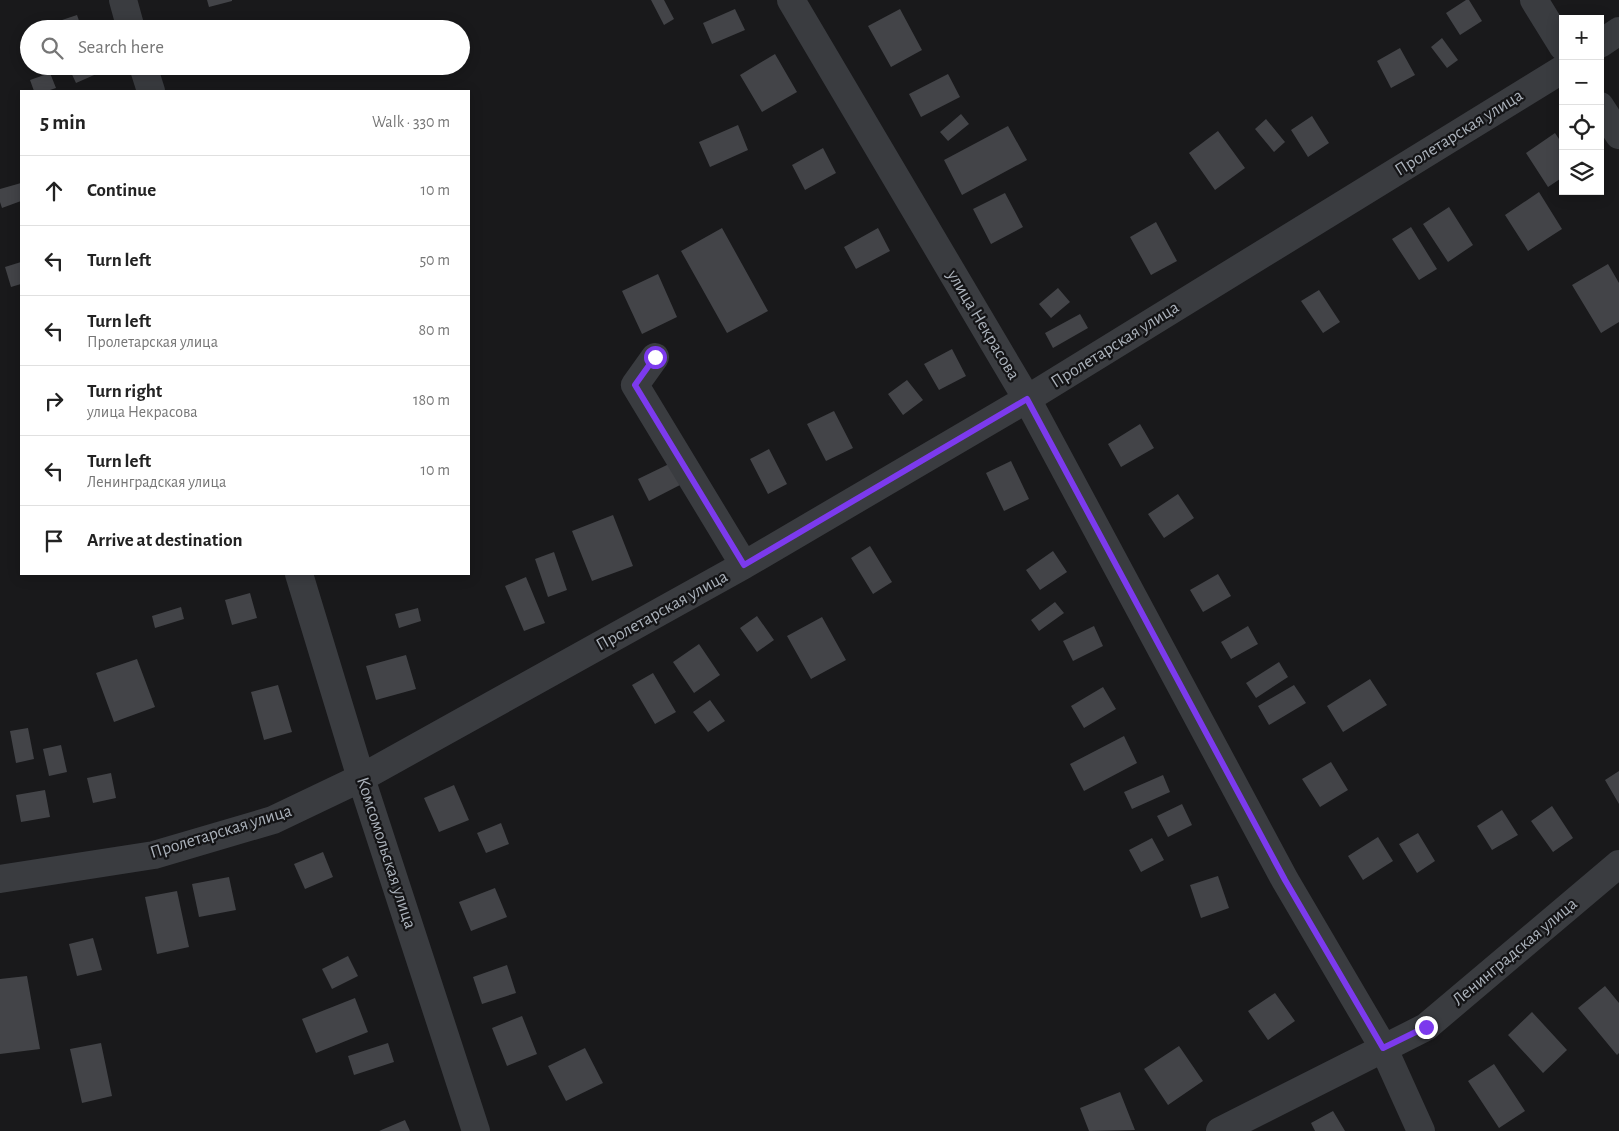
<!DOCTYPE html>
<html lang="en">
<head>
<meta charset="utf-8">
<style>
  :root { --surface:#fff; --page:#f2f2f2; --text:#222; --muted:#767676; --line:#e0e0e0 }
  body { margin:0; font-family:"Alegreya Sans",sans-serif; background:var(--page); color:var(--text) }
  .controls { position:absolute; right:15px; top:15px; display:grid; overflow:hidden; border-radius:0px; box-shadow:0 2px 12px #0003 }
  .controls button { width:45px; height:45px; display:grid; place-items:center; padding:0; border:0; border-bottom:1px solid var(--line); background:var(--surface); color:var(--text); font:25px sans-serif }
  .stop { position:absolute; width:15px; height:15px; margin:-11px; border:4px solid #7c3aed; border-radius:50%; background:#fff }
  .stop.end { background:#7c3aed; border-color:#fff; box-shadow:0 1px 5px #0008 }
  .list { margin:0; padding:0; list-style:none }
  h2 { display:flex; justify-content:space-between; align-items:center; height:65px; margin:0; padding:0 20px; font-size:21px }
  h2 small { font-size:16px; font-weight:400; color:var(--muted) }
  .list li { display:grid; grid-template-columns:32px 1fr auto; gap:15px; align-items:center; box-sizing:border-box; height:70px; padding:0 20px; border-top:1px solid var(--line) }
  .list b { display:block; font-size:19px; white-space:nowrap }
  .list p { margin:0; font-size:16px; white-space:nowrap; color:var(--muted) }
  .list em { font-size:16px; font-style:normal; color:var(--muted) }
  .icon { flex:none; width:28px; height:28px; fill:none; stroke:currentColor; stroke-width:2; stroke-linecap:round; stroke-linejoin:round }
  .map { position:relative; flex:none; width:1619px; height:1131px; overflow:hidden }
  .search { position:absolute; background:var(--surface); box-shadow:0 2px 12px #0003; left:20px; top:20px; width:450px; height:55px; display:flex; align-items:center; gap:12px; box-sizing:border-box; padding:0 18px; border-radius:28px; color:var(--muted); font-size:19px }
  .panel { position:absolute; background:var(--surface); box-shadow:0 2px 12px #0003; left:20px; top:90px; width:450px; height:485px; border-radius:0px }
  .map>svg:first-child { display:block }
  .building { fill:#434448 }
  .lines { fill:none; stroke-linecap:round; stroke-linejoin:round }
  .minor { stroke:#3a3c40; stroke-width:28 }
  .route { stroke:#7c3aed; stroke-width:6 }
  .labels { text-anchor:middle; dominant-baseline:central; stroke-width:4.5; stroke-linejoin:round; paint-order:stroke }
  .street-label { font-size:18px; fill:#abb2bb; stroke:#141416 }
</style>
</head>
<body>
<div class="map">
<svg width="1619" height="1131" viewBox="0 0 1619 1131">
  <rect width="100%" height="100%" fill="#19191b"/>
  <path class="building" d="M 207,0 L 232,0 L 232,1 L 209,7 Z
    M 651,0 L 664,0 L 674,19 L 664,25 Z
    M 1466,0 L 1469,0 L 1482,21 L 1460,35 L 1446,13 Z
    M 735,9 L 745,30 L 712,44 L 703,23 Z
    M 900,9 L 922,50 L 891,67 L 868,26 Z
    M 77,15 L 82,29 L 66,29 L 62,20 Z
    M 1442,38 L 1458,60 L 1447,68 L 1431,47 Z
    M 1400,48 L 1415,75 L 1391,88 L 1377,61 Z
    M 775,54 L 797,92 L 762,112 L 740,75 Z
    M 68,66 L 98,66 L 101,72 L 76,83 Z
    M 50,73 L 56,88 L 47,91 L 34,91 L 30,80 Z
    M 948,74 L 960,97 L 921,117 L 909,94 Z
    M 961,114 L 969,124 L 948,141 L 940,132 Z
    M 1312,116 L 1329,143 L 1308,157 L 1291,130 Z
    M 1266,119 L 1285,142 L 1274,152 L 1255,129 Z
    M 738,125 L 748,150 L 710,167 L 699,142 Z
    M 1008,126 L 1027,160 L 962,195 L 944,160 Z
    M 1218,131 L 1245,168 L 1215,190 L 1189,153 Z
    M 1555,133 L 1563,145 L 1563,177 L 1548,187 L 1526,153 Z
    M 823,148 L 836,173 L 805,190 L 792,165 Z
    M 21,183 L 21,201 L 2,208 L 0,202 L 0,189 Z
    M 1539,192 L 1562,229 L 1528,251 L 1505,215 Z
    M 1005,193 L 1023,227 L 991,244 L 973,209 Z
    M 1449,207 L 1473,245 L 1448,262 L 1423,224 Z
    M 1156,222 L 1177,261 L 1151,275 L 1130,237 Z
    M 1411,227 L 1437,269 L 1419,280 L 1392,239 Z
    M 722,228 L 768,311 L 727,333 L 681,251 Z
    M 878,228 L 890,251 L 856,269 L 844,247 Z
    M 21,262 L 21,284 L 11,287 L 5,267 Z
    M 1608,264 L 1619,283 L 1619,322 L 1601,333 L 1572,285 Z
    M 658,274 L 677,317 L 642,334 L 622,291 Z
    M 1058,288 L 1070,302 L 1051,318 L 1039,304 Z
    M 1319,290 L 1340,322 L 1323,333 L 1301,301 Z
    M 1080,314 L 1088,328 L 1053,348 L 1045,333 Z
    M 952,349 L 966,376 L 939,390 L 924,364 Z
    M 907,380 L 923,400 L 903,415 L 888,394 Z
    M 834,411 L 853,448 L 826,461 L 807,424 Z
    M 1140,424 L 1154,448 L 1121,467 L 1108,444 Z
    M 769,449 L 787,484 L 768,494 L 750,459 Z
    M 1011,461 L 1029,499 L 1004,511 L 986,473 Z
    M 669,464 L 680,485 L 649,501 L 638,479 Z
    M 1178,494 L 1194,518 L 1164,538 L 1148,514 Z
    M 613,515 L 633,566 L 592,581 L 572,531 Z
    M 870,546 L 892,582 L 873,594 L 851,558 Z
    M 1053,551 L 1067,572 L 1040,590 L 1026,570 Z
    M 554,552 L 567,590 L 548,597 L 535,559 Z
    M 1218,574 L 1231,596 L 1203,612 L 1190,590 Z
    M 526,577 L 545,623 L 524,631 L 505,586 Z
    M 250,593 L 257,618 L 232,625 L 225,600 Z
    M 1055,602 L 1064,613 L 1039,631 L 1031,620 Z
    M 181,607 L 184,619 L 155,628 L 152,616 Z
    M 418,608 L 421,621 L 399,628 L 395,614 Z
    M 757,616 L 774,640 L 757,652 L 740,628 Z
    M 822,617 L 846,660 L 811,679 L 787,636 Z
    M 1094,626 L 1103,646 L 1073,661 L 1063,641 Z
    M 1248,626 L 1258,644 L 1231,659 L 1221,642 Z
    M 699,644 L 720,675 L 694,693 L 673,662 Z
    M 406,655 L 416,689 L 376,700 L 366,666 Z
    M 137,659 L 155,707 L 114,722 L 96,673 Z
    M 1279,662 L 1288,677 L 1256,698 L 1246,683 Z
    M 653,673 L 676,712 L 655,724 L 632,685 Z
    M 1370,679 L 1387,705 L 1343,732 L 1327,706 Z
    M 278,685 L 292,732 L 264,740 L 251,692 Z
    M 1294,685 L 1306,703 L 1269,725 L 1258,706 Z
    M 1103,687 L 1116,709 L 1084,728 L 1071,706 Z
    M 710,700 L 725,721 L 708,732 L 693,712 Z
    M 28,728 L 34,759 L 16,763 L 10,731 Z
    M 1124,736 L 1137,763 L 1084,791 L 1070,764 Z
    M 61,745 L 67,772 L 49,776 L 43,749 Z
    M 1331,762 L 1348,790 L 1320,807 L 1302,779 Z
    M 1619,771 L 1619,804 L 1605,780 Z
    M 111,773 L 116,798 L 93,803 L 87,778 Z
    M 1163,775 L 1170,792 L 1132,809 L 1124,792 Z
    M 454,785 L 469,820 L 439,832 L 424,798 Z
    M 45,790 L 50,817 L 21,822 L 16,795 Z
    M 1182,804 L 1192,825 L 1168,837 L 1157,816 Z
    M 1552,806 L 1573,838 L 1553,852 L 1531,821 Z
    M 1502,810 L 1518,835 L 1492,850 L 1477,826 Z
    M 501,823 L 509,844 L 486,853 L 477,833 Z
    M 1418,833 L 1435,861 L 1417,873 L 1399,844 Z
    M 1378,837 L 1393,861 L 1363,880 L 1348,856 Z
    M 1152,838 L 1164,860 L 1141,872 L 1129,850 Z
    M 323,852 L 333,877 L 305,889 L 294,864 Z
    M 1218,876 L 1229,908 L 1201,918 L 1190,885 Z
    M 229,877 L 236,910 L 199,917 L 192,884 Z
    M 495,888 L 507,917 L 471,931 L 459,902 Z
    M 177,891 L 189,947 L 157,954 L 145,897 Z
    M 93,938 L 102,970 L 77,976 L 69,944 Z
    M 348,956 L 358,976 L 332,989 L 322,969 Z
    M 507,965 L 516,993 L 482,1004 L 473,977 Z
    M 27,976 L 40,1049 L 0,1054 L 0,979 Z
    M 1605,986 L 1619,1003 L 1619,1053 L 1617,1055 L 1578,1008 Z
    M 1275,993 L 1295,1021 L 1268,1040 L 1248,1011 Z
    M 355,998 L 368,1032 L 316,1053 L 302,1019 Z
    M 1532,1012 L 1567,1050 L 1543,1073 L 1508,1035 Z
    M 522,1016 L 537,1054 L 507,1066 L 492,1028 Z
    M 101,1043 L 112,1096 L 82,1103 L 70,1049 Z
    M 388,1043 L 394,1062 L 354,1075 L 348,1056 Z
    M 1179,1046 L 1203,1081 L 1168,1105 L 1144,1069 Z
    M 585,1048 L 603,1083 L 566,1101 L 548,1066 Z
    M 1494,1064 L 1525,1111 L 1499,1128 L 1468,1081 Z
    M 1120,1092 L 1135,1130 L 1089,1131 L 1080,1108 Z
    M 1333,1111 L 1345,1131 L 1315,1131 L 1311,1123 Z
    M 405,1120 L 410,1131 L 379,1131 Z"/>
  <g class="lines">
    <path class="minor" d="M 123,0 L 131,29
      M 791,0 L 1027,399 L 1285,880 L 1383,1047 L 1421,1131
      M 1534,0 L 1563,47
      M 1600,44 L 1619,31
      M 143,66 L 151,91
      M 1600,106 L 1619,135
      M 655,357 L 635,385 L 744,565
      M 299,574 L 361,778 L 476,1131
      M 0,879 L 154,855 L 273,820 L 361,778 L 744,565 L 1027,399 L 1563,69
      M 1220,1131 L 1426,1027 L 1619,864"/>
  </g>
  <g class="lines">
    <path class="route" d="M 655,357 L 635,385 L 744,565 L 1027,399 L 1285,880 L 1383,1048 L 1426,1027"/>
  </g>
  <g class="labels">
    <g class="street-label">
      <text transform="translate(1459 133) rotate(-32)">Пролетарская улица</text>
      <text transform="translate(983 325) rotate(59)">улица Некрасова</text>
      <text transform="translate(1115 345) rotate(-32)">Пролетарская улица</text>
      <text transform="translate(662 611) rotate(-29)">Пролетарская улица</text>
      <text transform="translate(221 832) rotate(-17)">Пролетарская улица</text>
      <text transform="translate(386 853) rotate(72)">Комсомольская улица</text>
      <text transform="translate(1515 952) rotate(-40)">Ленинградская улица</text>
    </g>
  </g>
</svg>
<div class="controls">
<button>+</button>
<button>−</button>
<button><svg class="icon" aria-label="locate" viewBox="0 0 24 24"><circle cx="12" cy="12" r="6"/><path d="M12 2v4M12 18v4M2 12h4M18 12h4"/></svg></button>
<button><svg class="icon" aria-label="layers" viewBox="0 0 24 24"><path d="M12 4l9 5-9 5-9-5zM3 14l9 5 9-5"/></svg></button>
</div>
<div class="stop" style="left:655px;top:357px"></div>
<div class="stop end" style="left:1426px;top:1027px"></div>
<div class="search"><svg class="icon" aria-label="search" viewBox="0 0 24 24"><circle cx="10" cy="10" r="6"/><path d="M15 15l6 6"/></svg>Search here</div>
<section class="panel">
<h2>5 min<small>Walk · 330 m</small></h2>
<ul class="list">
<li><svg class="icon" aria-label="ahead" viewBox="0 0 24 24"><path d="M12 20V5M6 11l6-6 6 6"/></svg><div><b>Continue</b></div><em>10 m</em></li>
<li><svg class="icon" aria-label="left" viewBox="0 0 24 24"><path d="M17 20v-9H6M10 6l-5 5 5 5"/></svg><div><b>Turn left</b></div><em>50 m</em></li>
<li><svg class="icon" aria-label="left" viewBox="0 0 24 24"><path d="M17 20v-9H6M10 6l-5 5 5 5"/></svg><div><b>Turn left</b><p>Пролетарская улица</p></div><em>80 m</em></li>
<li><svg class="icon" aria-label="right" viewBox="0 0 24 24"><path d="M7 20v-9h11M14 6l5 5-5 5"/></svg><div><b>Turn right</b><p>улица Некрасова</p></div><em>180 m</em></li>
<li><svg class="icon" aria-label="left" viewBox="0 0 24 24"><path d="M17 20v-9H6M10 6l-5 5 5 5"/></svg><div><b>Turn left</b><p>Ленинградская улица</p></div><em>10 m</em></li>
<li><svg class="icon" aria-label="arrive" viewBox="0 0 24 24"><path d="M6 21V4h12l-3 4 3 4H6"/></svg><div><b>Arrive at destination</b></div></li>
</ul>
</section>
</div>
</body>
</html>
